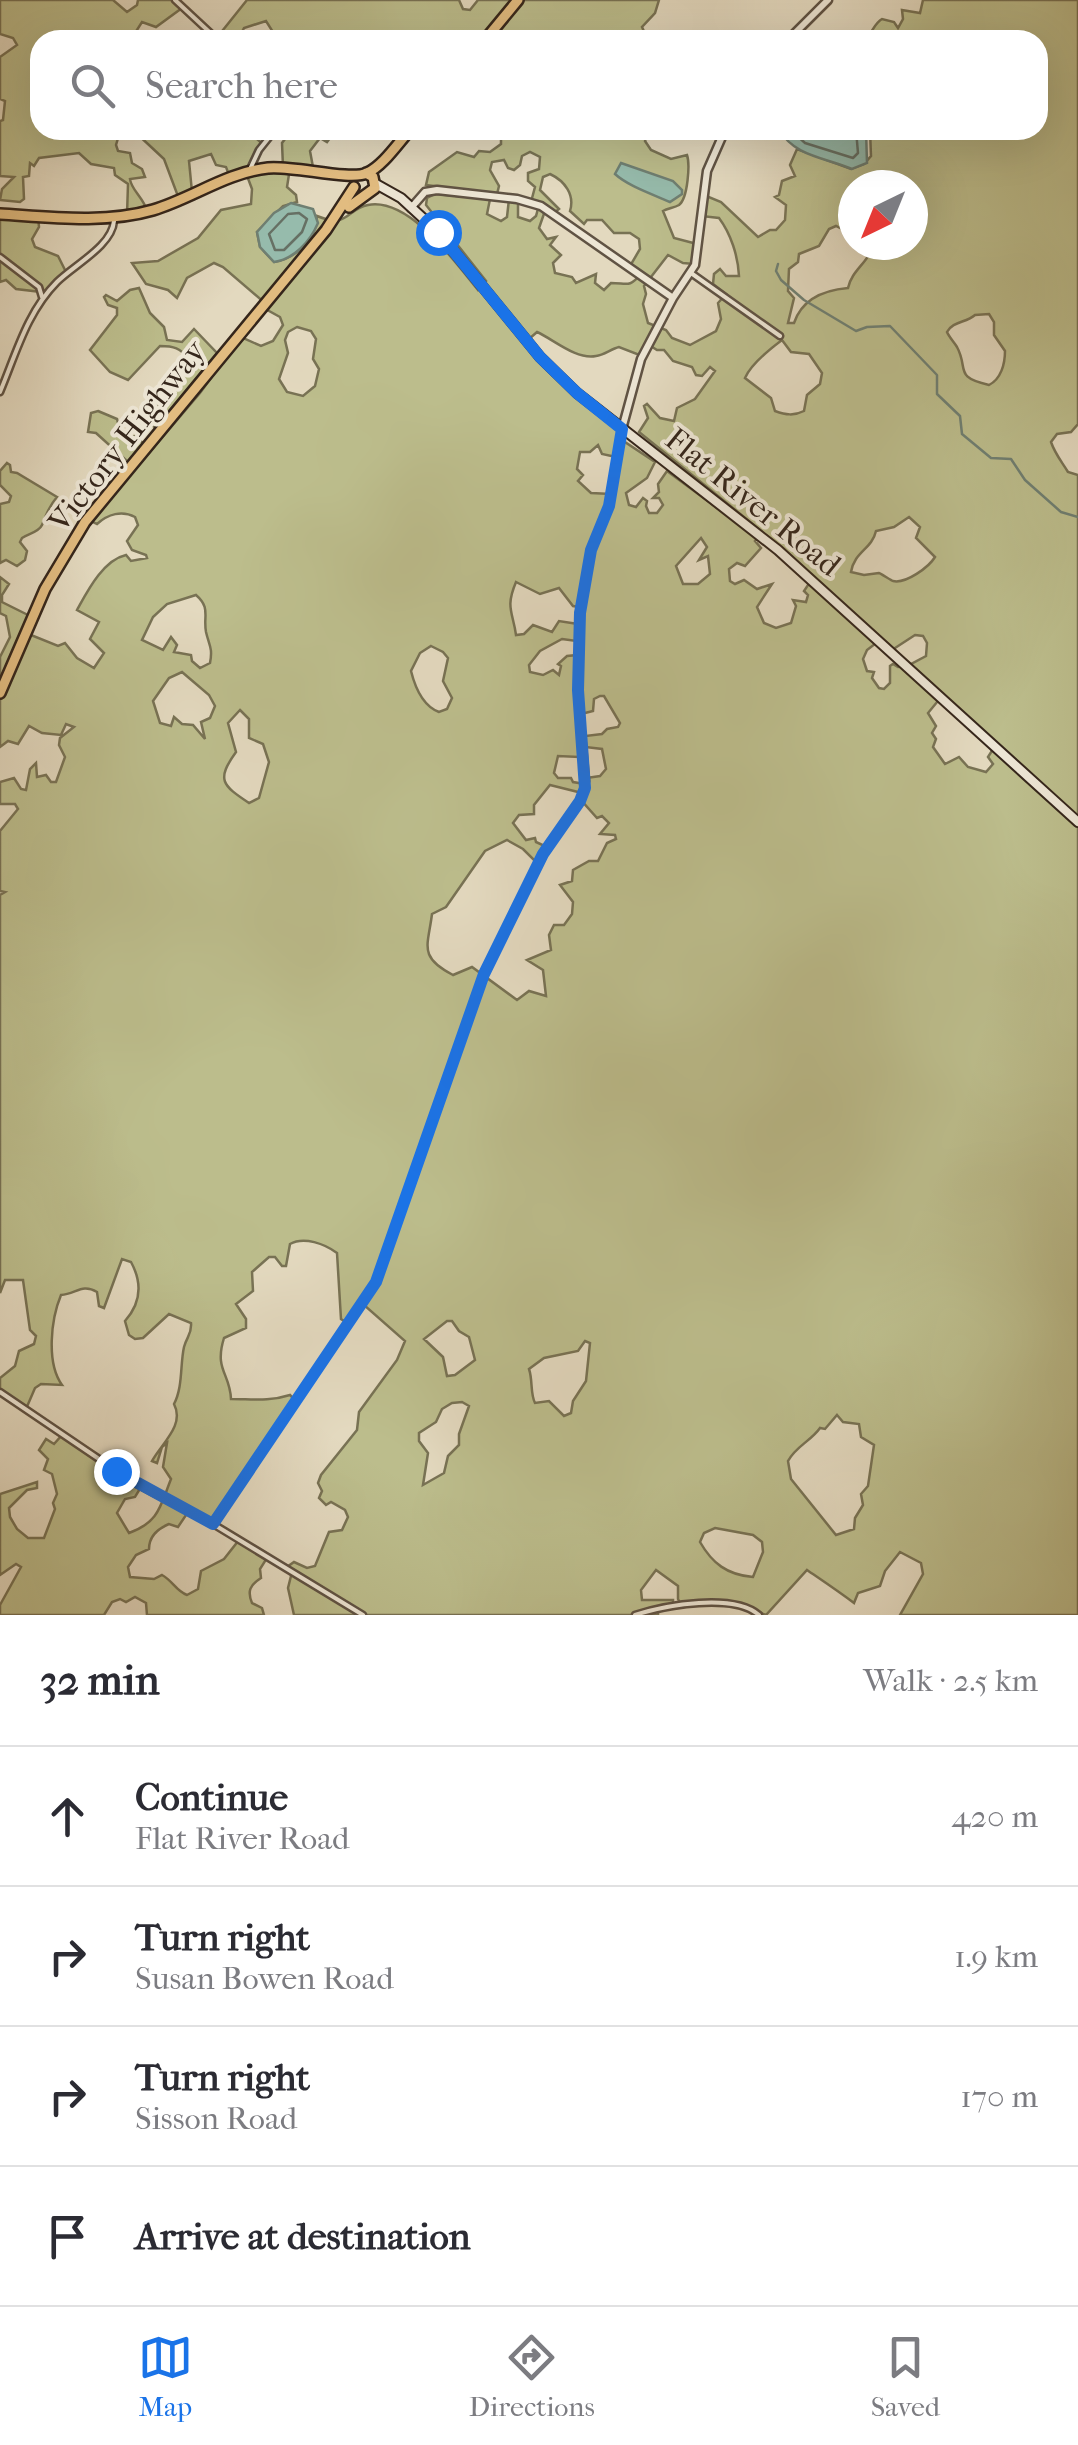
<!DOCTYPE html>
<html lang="en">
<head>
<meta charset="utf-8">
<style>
  :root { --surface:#fff; --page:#f2f2f3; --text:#2b2b33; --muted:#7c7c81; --line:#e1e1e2; --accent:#1a73e8 }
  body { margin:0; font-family:"IM FELL French Canon",serif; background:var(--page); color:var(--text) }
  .compass { position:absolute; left:838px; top:170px; width:90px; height:90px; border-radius:50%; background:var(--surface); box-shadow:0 10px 40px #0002; rotate:223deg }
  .stop { position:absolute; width:30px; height:30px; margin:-22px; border:8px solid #1a73e8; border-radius:50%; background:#fff }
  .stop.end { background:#1a73e8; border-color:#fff; box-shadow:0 2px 10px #0008 }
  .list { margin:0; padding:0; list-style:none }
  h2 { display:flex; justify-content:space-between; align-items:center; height:130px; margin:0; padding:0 40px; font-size:42px }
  h2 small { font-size:32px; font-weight:400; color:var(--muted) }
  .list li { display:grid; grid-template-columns:65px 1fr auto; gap:30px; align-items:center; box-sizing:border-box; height:140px; padding:0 40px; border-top:2px solid var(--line) }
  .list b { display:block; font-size:38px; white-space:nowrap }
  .list p { margin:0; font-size:32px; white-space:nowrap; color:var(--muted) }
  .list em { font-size:32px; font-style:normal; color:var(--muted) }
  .icon { flex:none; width:55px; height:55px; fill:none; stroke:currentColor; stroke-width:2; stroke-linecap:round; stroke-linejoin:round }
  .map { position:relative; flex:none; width:1078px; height:1615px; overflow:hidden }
  .search { position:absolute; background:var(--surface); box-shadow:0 10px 40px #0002; left:30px; right:30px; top:30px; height:110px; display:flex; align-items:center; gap:25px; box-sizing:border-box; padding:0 35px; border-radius:30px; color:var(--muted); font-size:38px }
  .sheet { height:690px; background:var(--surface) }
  nav { display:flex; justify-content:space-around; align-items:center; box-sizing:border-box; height:140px; border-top:2px solid var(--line); background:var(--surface); font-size:28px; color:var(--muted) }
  nav a { display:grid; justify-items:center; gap:5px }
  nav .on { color:var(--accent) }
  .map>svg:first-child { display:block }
  .green { fill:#bcbd8c; stroke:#787254; stroke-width:2.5; fill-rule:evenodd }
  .water { fill:#96bbac; stroke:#6f7f72; stroke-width:2.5 }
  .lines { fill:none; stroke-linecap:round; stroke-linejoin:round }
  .shore { stroke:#667064; stroke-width:2.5 }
  .stream { stroke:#6f7f72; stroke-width:2.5 }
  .minor-casing { stroke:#605344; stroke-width:9 }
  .tertiary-casing { stroke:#605344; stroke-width:11 }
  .secondary-casing { stroke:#35261b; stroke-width:12 }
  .primary-casing { stroke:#35261b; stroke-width:14 }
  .minor { stroke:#ede6d5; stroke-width:4 }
  .tertiary { stroke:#ede6d5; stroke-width:6 }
  .secondary { stroke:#ede6d5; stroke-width:8 }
  .primary { stroke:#e2bc80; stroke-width:9 }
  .route { stroke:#1a73e8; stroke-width:12 }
  .labels { text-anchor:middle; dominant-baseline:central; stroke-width:8; stroke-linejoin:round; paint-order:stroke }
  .street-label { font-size:32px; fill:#35261b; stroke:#ede6d5 }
</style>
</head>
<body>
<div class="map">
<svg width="1078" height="1615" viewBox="0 0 1078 1615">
  <rect width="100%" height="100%" fill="#e3d9bf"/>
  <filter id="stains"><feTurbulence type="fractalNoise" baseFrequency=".002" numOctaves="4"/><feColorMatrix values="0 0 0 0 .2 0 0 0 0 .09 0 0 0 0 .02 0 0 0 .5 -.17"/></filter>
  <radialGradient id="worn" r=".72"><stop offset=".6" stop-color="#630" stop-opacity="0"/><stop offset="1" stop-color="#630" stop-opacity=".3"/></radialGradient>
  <path class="green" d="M 0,0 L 113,0 L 127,12 L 137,5 L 138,0 L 175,0 L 182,8 L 156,27 L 142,22 L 135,33 L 143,40 L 40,40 L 40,130 L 246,130 L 263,144 L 250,168 L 283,167 L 282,143 L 292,130 L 326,130 L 324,133 L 330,138 L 327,142 L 320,138 L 310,151 L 313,167 L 290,168 L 287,187 L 296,195 L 297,202 L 283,206 L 257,232 L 260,247 L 274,262 C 295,259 317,238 317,216 C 349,229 346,209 368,205 C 409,197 455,262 478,290 L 486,281 L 426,205 L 427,198 L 435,194 L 490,199 L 487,214 L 501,221 L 507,217 L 509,199 L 518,200 L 518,217 L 530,221 L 536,216 L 539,205 L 531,202 L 535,187 L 528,181 L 528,173 L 539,169 L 540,157 L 530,152 L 522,156 L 520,165 L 514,170 L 508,168 L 504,160 L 492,162 L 490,170 L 499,186 L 497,194 L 426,185 L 429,172 L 457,152 L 474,157 L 479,151 L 490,152 L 501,144 L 501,130 L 649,130 L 645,141 L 651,150 L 671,159 L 687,155 C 690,164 688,198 679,205 C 674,208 668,208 663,211 L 674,238 L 697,244 L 694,264 L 683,263 L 668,255 L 644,286 L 646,294 L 643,304 L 648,323 L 666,330 L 672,338 L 690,345 L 716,331 L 721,319 L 718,303 L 726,294 L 713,284 L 714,274 L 720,269 L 726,276 L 739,276 C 738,256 731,234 719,218 L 701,216 L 704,195 L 721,202 L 758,237 L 770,230 L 776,230 L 785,220 L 786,205 L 775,197 L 779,195 L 782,181 L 795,176 L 790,165 L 797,149 L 851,169 L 864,164 L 871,156 L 870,130 L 1038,130 L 1038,40 L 862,40 C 873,35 873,24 882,19 L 894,22 L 898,28 L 903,19 L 902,10 L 920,13 L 923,0 L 1078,0 L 1078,424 L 1071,432 L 1057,434 L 1051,442 C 1055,454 1062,462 1068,472 L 1078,475 L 1078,1615 L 900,1615 L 923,1574 L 921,1563 L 900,1552 L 885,1571 L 880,1586 L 858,1593 L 854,1603 C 838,1591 823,1581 807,1570 L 766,1615 L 732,1602 L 682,1606 L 678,1599 L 678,1586 L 656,1570 L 641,1590 L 642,1600 L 673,1600 L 673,1605 L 658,1610 L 658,1615 L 294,1615 L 288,1588 L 292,1572 L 287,1567 L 294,1562 L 307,1568 L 315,1566 L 329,1532 L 342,1530 L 348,1517 L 345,1510 L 331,1502 L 326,1505 L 319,1498 L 322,1491 L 318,1483 L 321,1475 L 357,1430 L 359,1412 L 397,1360 L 405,1341 L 363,1304 L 349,1324 L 341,1319 L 337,1253 C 325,1244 304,1236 290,1244 L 286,1266 L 282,1266 L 275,1257 L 269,1257 L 252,1272 L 253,1291 L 236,1304 L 246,1319 L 246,1328 L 224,1338 C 214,1370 230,1373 231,1399 C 252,1399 268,1402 290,1395 L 297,1402 L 213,1524 L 188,1512 L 178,1527 L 169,1524 C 157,1529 149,1536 149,1549 L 136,1555 L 128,1567 L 130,1577 L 154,1579 L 162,1575 C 173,1581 176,1591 187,1595 L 198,1589 L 201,1571 L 224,1559 L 239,1540 L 267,1558 L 260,1569 L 261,1578 C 250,1585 247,1591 252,1603 L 262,1608 L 264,1615 L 147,1615 L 146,1603 L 135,1597 L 126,1602 L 120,1599 L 112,1602 L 104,1615 L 0,1615 L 0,1605 L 21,1567 L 16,1564 L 0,1575 L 0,1494 L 37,1482 L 37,1488 L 27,1490 L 9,1508 L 10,1517 L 17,1529 L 28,1538 L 44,1538 L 55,1509 L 53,1503 L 57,1494 L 52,1474 L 44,1470 L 48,1459 L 39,1450 L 46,1439 L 54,1444 L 63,1434 L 141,1487 L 135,1497 L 125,1499 L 117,1513 L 129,1533 C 159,1522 160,1507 171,1479 L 163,1467 L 167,1443 L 162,1447 L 157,1463 L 152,1461 C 162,1443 185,1425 174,1404 C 183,1387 180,1365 184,1347 C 187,1336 192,1334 191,1323 L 169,1314 L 143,1338 L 135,1339 L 129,1335 L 125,1321 C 141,1303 143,1284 131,1262 L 122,1259 L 104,1308 L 99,1306 L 97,1292 C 82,1283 76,1294 61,1295 C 51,1319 46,1363 62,1385 L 41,1384 L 35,1388 L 26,1409 L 0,1392 L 0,1378 L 15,1366 L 19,1351 L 34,1344 L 36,1336 L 30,1330 L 23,1280 L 5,1280 L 0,1293 L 0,895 L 5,892 L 0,891 L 0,831 L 18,809 L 15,804 L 0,804 L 0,782 L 14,778 L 21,789 L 26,790 L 30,769 L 36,763 L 37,777 L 46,775 L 51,782 L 56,782 L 65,757 L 59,745 L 60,738 L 74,727 L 66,724 L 61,735 L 42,733 L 29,726 L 18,744 L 8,741 L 0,747 L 0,657 L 10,637 L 6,616 L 0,613 L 0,577 L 9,584 L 2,595 L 2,602 L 32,617 L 26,633 L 58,646 L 65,643 L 77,658 L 94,668 L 104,653 L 90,639 L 99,622 L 77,610 C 87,592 103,560 126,555 L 131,561 L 147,558 L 146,555 L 132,550 L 127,541 L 138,525 L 135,517 C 122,510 108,514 97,524 L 91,521 L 200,393 L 241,337 L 261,346 L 273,341 L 283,325 L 280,317 L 262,307 L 265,303 L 223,267 L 214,263 L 187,278 L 177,298 L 168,290 L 146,284 L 132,263 L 158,261 L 198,238 L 221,210 L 251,204 L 252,189 L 246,173 L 229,175 L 226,167 L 216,165 L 211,154 L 189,161 L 192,192 L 179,199 L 164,159 L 134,131 L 119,135 L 116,145 L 118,151 L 130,153 L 132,163 L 142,169 L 145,177 L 130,179 C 131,190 144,198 147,211 L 127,215 L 128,184 L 115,175 L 114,168 L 91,164 L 79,153 L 39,158 L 34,166 L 30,163 L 29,176 L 23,177 L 24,199 L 20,202 L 0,200 L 2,189 L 14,177 L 0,176 L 0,121 L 3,120 L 5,101 L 0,99 L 0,57 L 17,45 L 13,38 L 0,34 ZM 550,174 C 565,181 575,195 570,211 L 584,224 L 587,220 L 602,220 L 614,233 L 630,233 L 639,239 L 640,249 L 630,266 L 640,275 C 629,288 627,283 611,283 L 604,290 L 595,283 L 596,274 L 576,283 L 572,277 L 555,273 L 553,263 L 561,255 L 550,245 L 556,237 L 547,239 L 539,228 L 546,208 L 554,213 L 559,209 L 540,190 L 543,177 ZM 853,185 L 913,185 L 913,245 L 872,245 C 870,262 852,269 848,288 C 825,290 802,299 794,323 L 788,323 L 794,298 L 788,291 L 789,269 L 798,262 L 799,254 L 819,246 L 829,229 L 836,226 L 846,231 L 853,223 ZM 989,314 L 994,322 L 994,335 L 1005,351 C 1005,364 1001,379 989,385 C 953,377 969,369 957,347 C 954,342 949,337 947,332 C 953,321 966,323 975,315 ZM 297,327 L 311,331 L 316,339 L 313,359 L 319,369 L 315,386 L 303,396 L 287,392 L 279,379 L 288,353 L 285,340 L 288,332 ZM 537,332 C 553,339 576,360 596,356 C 604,355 611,349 619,347 L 642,356 L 649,345 L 657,350 L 664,350 L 673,361 L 692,367 L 696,375 L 702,376 L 710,367 L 715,371 L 695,399 L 677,408 L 674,421 L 660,418 L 647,404 L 644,406 L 648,418 L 639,432 L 760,530 L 812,579 L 804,591 L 808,595 L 806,602 L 793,600 L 796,606 L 791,623 L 776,628 L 764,623 L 757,607 L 772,584 L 757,589 L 744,580 L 735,584 L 730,581 L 729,569 L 737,563 L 745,566 L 761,548 L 755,541 L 758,538 L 667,471 L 658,484 L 659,492 L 653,498 L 659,498 L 663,505 L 657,513 L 649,513 L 646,506 L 647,501 L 643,498 L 636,507 L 629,505 L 626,493 L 647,478 L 655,462 L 622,440 L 622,427 L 553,369 L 529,339 ZM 782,340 L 791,352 L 809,354 L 822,373 L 820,384 L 807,395 L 804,411 C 794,416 786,415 775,411 L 771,398 L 745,378 C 751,364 770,349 782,340 ZM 598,445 L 602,454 L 616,457 L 611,494 L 591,493 L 578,481 L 583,475 L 577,469 L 580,452 L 590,452 ZM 909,517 L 920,527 L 916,538 L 935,557 C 929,567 906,584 893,581 C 892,581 880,573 879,573 L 864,575 L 851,572 C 854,552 872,549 876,531 L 894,527 ZM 701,538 L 707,547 L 699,560 L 708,556 L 710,574 L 698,584 L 683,584 L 676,566 ZM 516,582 L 540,594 L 559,588 L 573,606 L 579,607 L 578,624 L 559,621 L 552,632 L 533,625 L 524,634 L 516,635 C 513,612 505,608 516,582 ZM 196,595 C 211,608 203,616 206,632 C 209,645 213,648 210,663 L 200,668 L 192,661 L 191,655 L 174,652 L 177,645 L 171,637 L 163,650 L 142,640 L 153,617 L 167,604 ZM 915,635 L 923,636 L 927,643 L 926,656 L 909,665 L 904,662 L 898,667 L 893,664 L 890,666 L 890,683 L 884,689 L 879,688 L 872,678 L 874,672 L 867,671 L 863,659 L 867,650 L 880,640 L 892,650 ZM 562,639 L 577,641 L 577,655 L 567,656 L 558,664 L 561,666 L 559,675 L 553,670 L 543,675 L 530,672 L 529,665 L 540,651 ZM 431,646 L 443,652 L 448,658 L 443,681 L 452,698 L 447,709 L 439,712 C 423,706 415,687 411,671 L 420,653 ZM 182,672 L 209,695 L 215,706 L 210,718 L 201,722 L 205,739 L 193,725 L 182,724 L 174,717 L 171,726 L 160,723 L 153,701 L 169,678 ZM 600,696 L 604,696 L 620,723 L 618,727 L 607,729 L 602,734 L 585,736 L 585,747 L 602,749 L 606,769 L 600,776 L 586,778 L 585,784 L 573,782 L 571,778 L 558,778 L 554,773 L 558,756 L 579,757 L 577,715 L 593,711 L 594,699 ZM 942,696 L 995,746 L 988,757 L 993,764 L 986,772 L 968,767 L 959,757 L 945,764 L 933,747 L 936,739 L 932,733 L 936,726 L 928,713 ZM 240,710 L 249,719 L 249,738 L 263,744 L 269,762 L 259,798 L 249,803 C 222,785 216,780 236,752 L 228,723 ZM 550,785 L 582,793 L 581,800 L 597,818 L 602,816 L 609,823 L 600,834 L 615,835 L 616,839 L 607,843 L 598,861 L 589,861 L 573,870 L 572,881 L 560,885 L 573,902 L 572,914 L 564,925 L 554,925 L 549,935 L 551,950 L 527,960 L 543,970 L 546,996 L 529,991 L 517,1000 L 472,967 L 453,975 C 418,957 428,946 432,914 L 446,907 L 485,851 L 507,840 L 523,849 L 538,864 L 547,847 L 536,842 L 535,838 L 526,840 L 513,823 L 519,815 L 534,814 L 534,805 ZM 447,1321 L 452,1321 L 459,1331 L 469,1337 L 475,1360 L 455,1375 L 447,1376 L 443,1357 L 424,1339 ZM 585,1341 L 590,1343 L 586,1381 L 573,1401 L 571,1413 L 564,1416 L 549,1401 L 535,1403 C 530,1393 533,1381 529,1369 L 544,1358 L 578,1351 ZM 452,1403 L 462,1402 L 469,1406 L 459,1434 L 459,1445 L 448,1456 L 444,1473 L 423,1485 L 428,1453 L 419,1441 L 419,1433 L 436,1422 L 442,1409 ZM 837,1415 L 843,1422 L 859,1424 L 861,1437 L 874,1445 L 868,1486 L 861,1494 L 863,1505 L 855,1518 L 854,1529 L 836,1535 L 791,1479 L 788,1461 C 796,1446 811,1441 820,1428 L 825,1429 ZM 715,1528 L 753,1535 L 762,1542 L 763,1552 L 753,1577 C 727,1575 712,1563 700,1542 L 704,1533 Z
    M 247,0 L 459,0 L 463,9 L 470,10 L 478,0 L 659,0 L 655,13 L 642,27 L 648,40 L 262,40 L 271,36 L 273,32 L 266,21 L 244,28 L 238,40 L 215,40 Z
    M 0,214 L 38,217 L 39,227 L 32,239 L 35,247 L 58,256 L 66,272 L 43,296 L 41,292 L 16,289 L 6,280 L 0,282 Z
    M 139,288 L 150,313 L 164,327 L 167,340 L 182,342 L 194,329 L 217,353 L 155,428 L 149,421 L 159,406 L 157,402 L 165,383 L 189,359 C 180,348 174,346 160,346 L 128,380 L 110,372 L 90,350 L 117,315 L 117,308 L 108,305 L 104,297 L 106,295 L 117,301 L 130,290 Z
    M 98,411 L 117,419 L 121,436 L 125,438 L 134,436 L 143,443 L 128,462 L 96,433 L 88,432 L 91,413 Z
    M 7,463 L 10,465 L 11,472 L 17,473 L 57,497 C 48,507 47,514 42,525 C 39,532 28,534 22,538 L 20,542 L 27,551 L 25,560 L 17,566 L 6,560 L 0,563 L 0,504 L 9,502 L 11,496 L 0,485 L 0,471 Z"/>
  <path class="water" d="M 780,130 L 866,130 L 867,163 L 852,169 C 827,158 793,156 780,130 Z
    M 621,163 L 673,181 L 682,190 L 682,194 L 670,202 C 652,194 628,186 615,174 Z
    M 291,203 L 313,209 L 318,223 C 310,242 294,259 274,262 L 260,247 L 257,232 L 274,213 Z"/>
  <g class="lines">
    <path class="shore" d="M 791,130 L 805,143 L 853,158 L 858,153 L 856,130
      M 299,213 L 307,219 L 302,232 L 284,250 L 275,250 L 269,234 L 288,214 Z"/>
    <path class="stream" d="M 778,264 L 776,271 L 781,280 L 804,300 L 856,331 L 867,327 L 890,326 L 937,375 L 937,394 L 960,416 L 962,434 L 991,458 L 1011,459 L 1025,480 L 1061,512 L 1078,517"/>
    <g class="minor-casing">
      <path id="minor" d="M 175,0 L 218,40
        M 251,167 L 259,150 L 275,130
        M 0,257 L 39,287 L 42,297
        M 691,273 L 780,336
        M 0,392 C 16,354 27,312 57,282 C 74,265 112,246 114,221
        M 0,1392 L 133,1482 L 213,1524 L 363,1615
        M 213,1524 L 376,1282 L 484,974 L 543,854 L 580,801 L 586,781 L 578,690 L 579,613 L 591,550 L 609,506 L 622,429
        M 635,1615 C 666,1605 733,1593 759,1615"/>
    </g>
    <g class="tertiary-casing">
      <path id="tertiary" d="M 788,40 L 828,0
        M 411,208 L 425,192 L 437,190 L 517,199 L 541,206 L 673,298
        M 622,429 L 641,359 L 673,298 L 695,265 L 707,171 L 725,130"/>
    </g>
    <g class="secondary-casing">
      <path id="secondary" d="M 376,184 L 401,198 L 438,232 L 540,357 L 577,393 L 778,550 L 1078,822"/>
    </g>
    <g class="primary-casing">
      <path id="primary" d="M 485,40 L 518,0
        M 349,207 L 375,188 L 373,177 L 366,173
        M 0,214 C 49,217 105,224 153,210 C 193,198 225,173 268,168 C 292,165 350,181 367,173 C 383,166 398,143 410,130
        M 0,693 L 45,589 L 85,522 L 326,230 L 354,187"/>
    </g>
    <use href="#minor" class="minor"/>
    <use href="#tertiary" class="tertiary"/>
    <use href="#secondary" class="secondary"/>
    <use href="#primary" class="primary"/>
  </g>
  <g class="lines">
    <path class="route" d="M 116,1471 L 213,1524 L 376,1282 L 484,974 L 543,854 L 580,801 L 585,788 L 578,690 L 580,613 L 591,550 L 609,506 L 622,429 L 577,393 L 540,357 L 438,232"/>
  </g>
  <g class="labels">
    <g class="street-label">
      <text transform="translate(127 436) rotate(-52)">Victory Highway</text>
      <text transform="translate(753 502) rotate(39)">Flat River Road</text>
    </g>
  </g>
  <rect width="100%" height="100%" filter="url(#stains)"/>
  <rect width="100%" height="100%" fill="url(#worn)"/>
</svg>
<svg class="compass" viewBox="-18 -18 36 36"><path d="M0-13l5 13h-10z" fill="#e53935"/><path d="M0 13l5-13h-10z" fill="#7c7c81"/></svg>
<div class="stop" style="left:438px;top:232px"></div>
<div class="stop end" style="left:116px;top:1471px"></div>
<div class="search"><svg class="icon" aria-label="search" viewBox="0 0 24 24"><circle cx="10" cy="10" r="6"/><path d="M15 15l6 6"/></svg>Search here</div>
</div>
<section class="sheet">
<h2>32 min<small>Walk · 2.5 km</small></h2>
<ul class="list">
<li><svg class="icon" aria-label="ahead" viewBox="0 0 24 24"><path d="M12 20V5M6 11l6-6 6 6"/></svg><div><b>Continue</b><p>Flat River Road</p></div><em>420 m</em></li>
<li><svg class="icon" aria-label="right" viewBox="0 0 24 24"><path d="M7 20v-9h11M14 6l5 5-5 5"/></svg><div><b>Turn right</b><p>Susan Bowen Road</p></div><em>1.9 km</em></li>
<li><svg class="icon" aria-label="right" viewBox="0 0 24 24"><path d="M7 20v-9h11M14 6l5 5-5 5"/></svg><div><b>Turn right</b><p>Sisson Road</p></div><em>170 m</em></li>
<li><svg class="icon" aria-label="arrive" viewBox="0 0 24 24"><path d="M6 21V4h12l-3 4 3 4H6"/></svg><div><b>Arrive at destination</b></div></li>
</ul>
</section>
<nav>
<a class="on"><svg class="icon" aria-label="map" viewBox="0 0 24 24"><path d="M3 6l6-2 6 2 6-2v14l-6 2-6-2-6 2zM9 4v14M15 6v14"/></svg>Map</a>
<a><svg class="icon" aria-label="directions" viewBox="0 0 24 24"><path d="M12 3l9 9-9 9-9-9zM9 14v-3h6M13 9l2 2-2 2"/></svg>Directions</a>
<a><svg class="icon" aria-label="saved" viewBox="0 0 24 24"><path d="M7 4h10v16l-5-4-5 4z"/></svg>Saved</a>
</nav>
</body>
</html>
